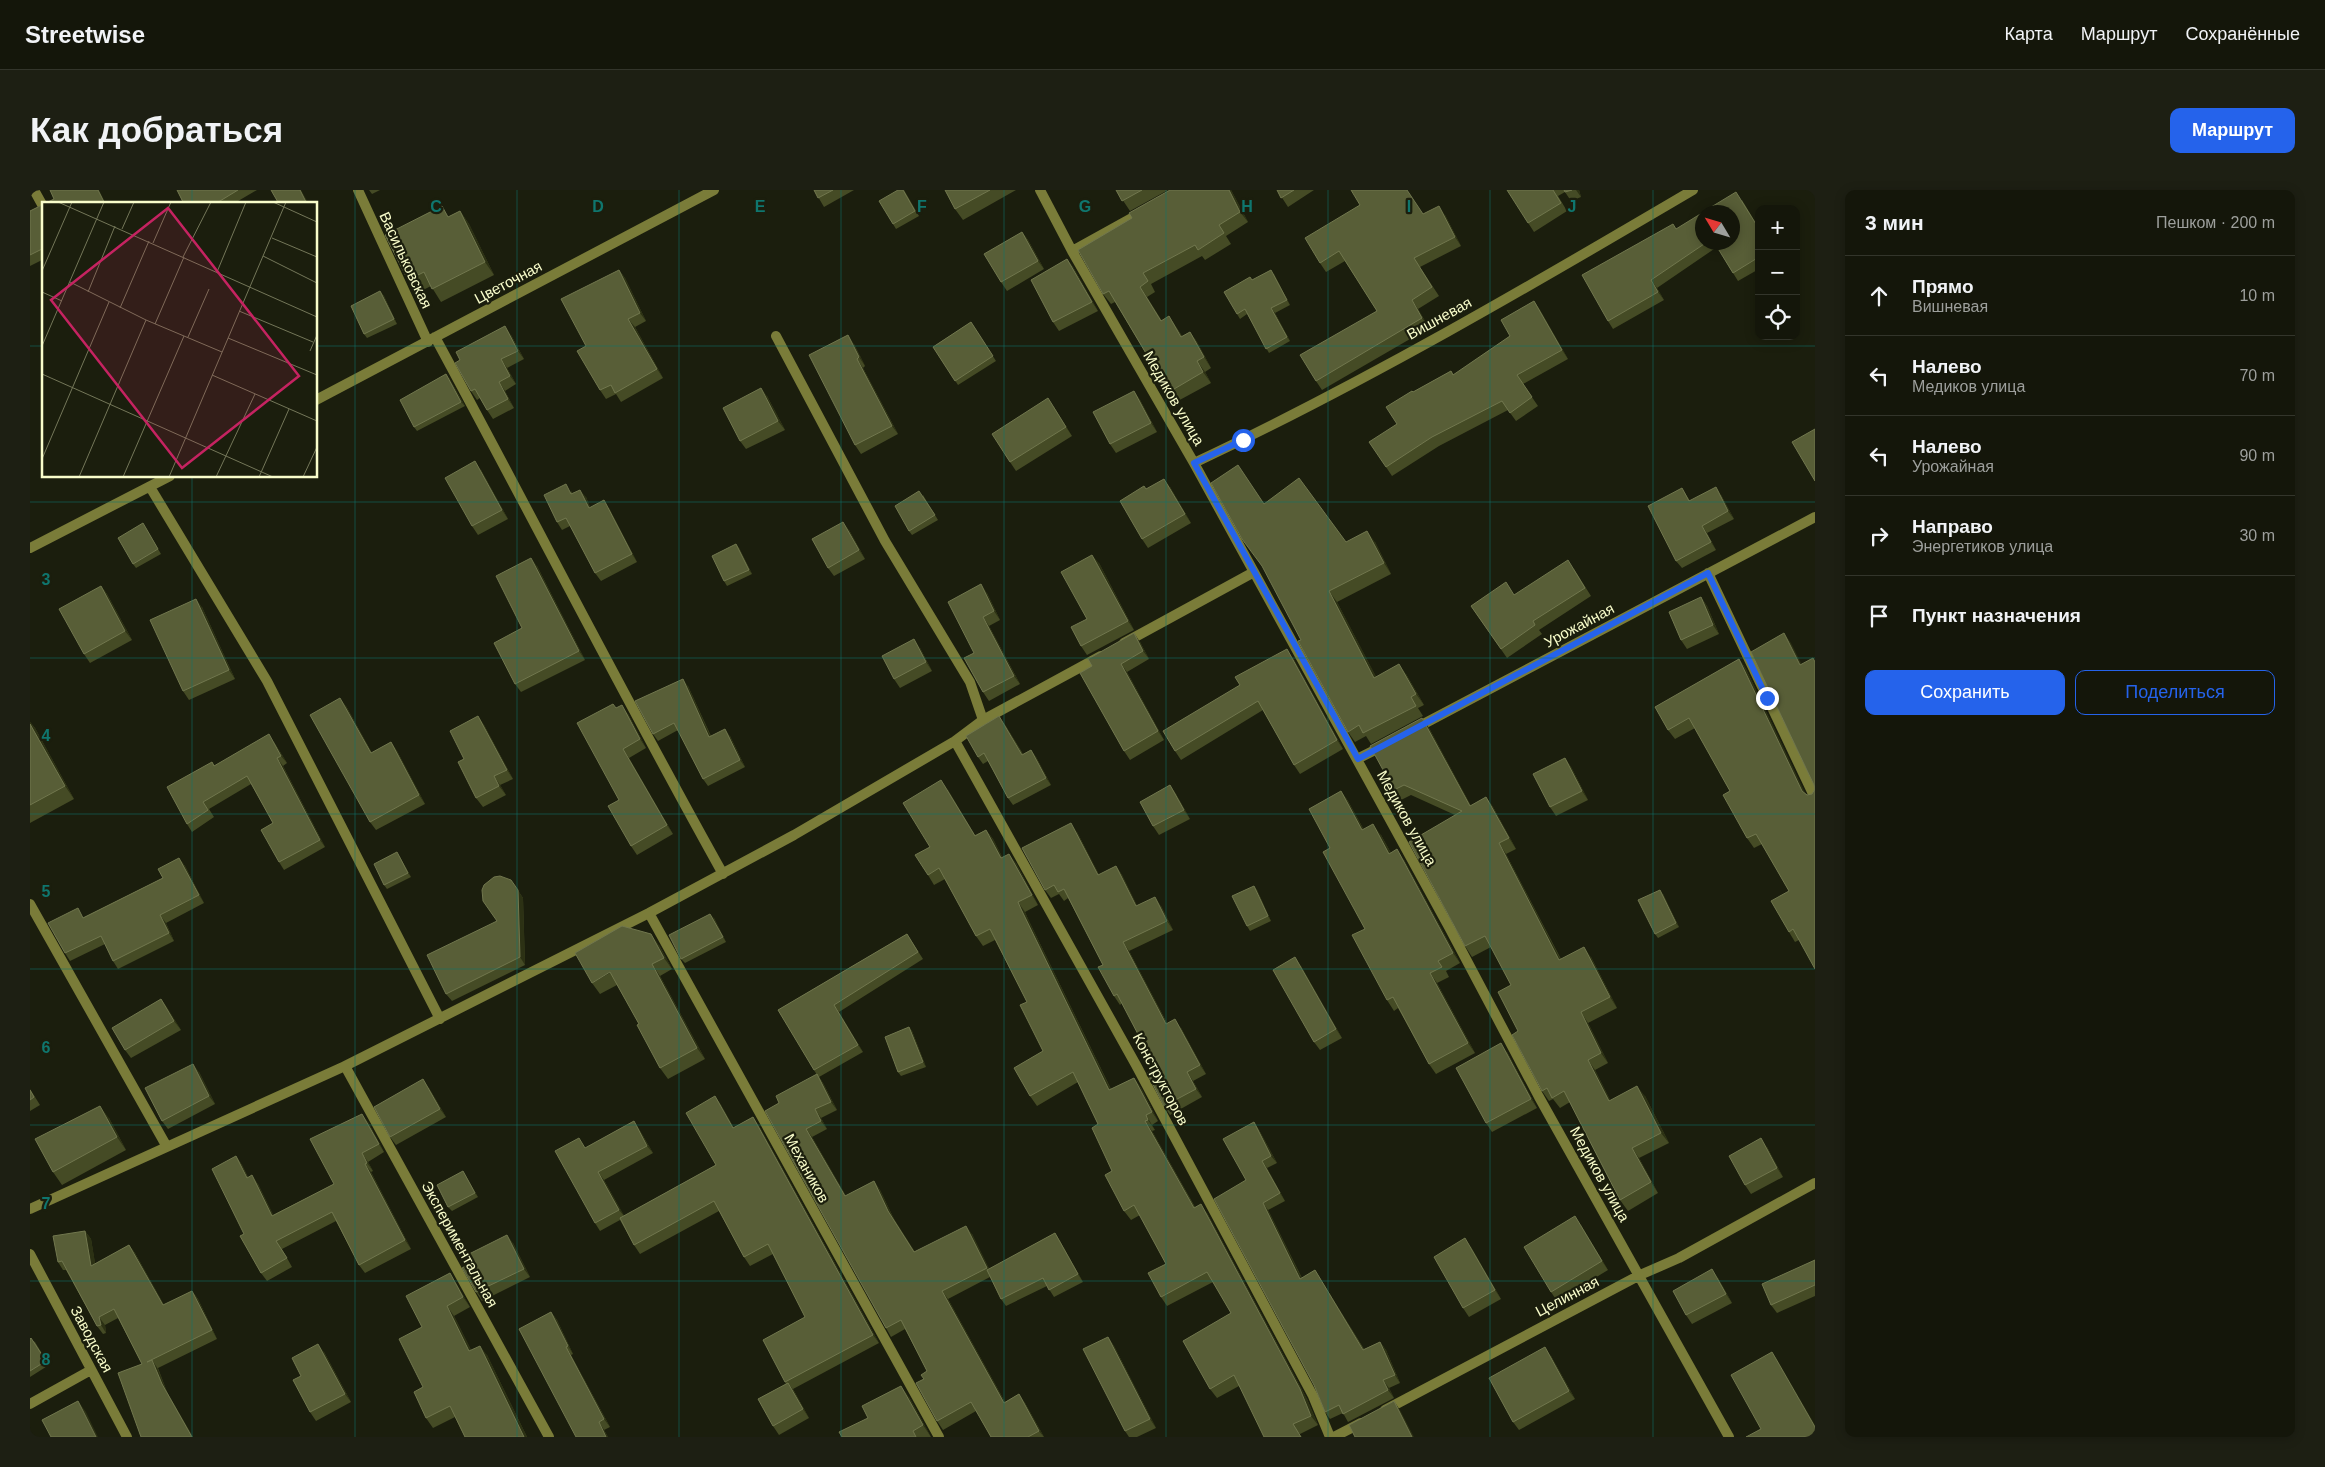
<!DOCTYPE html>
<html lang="ru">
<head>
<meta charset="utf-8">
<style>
  :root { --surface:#14160a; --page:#1d1f13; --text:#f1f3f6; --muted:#9d9f9c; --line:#33352b; --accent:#2563eb }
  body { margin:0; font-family:Helvetica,sans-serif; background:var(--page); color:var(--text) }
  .controls { position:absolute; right:15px; top:15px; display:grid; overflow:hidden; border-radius:10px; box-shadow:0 2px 12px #0003 }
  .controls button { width:45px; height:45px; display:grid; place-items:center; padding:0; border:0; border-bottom:1px solid var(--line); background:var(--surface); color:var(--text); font:25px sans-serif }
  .compass { position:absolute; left:1665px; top:15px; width:45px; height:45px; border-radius:50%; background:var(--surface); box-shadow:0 2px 12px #0003; rotate:308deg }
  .stop { position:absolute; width:15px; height:15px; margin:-11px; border:4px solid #2563eb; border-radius:50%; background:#fff }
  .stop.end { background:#2563eb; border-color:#fff; box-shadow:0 1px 5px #0008 }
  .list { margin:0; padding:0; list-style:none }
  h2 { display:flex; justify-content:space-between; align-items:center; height:65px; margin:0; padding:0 20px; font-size:21px }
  h2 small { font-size:16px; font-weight:400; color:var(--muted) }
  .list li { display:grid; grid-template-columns:32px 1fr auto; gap:15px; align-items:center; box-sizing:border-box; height:80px; padding:0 20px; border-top:1px solid var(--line) }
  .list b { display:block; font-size:19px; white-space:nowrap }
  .list p { margin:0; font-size:16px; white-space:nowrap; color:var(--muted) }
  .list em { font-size:16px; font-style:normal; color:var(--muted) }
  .actions { display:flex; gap:10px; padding:15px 20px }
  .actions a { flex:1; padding:11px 0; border:1px solid var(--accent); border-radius:10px; text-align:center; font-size:18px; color:var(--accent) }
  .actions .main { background:var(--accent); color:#fff }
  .icon { flex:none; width:28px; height:28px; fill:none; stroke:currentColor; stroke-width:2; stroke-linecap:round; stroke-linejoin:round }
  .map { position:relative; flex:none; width:1785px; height:1247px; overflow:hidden; border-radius:10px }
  header { display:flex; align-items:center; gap:30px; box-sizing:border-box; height:70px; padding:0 25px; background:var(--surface); border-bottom:1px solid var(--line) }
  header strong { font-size:24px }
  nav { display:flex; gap:28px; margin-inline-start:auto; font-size:18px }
  .intro { display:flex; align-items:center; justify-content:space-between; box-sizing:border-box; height:120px; padding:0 30px }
  h1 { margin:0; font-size:35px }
  .button { padding:12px 22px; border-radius:10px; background:var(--accent); color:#fff; font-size:18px; font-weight:700 }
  main { display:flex; gap:30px; padding:0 30px }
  aside { flex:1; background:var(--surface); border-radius:10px; box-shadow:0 2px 12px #0003 }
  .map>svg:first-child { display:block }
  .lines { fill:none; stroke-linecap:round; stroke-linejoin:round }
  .minor { stroke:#7a7c39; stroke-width:10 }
  .wall { fill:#454b25 }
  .shaded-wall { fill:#2c3114 }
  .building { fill:#585e37; stroke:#71774e }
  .route { stroke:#2563eb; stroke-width:6 }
  .grid { fill:none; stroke:#0f766e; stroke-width:1; stroke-opacity:0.55 }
  .labels { text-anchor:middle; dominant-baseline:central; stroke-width:4.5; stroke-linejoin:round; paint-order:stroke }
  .street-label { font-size:15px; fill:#f9fdcb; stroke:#1b1e0d }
  .inset-road { fill:none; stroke:#747759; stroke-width:1 }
  .view { fill:#c52361; fill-opacity:0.15; stroke:#c52361; stroke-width:2.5 }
  .inset-edge { fill:none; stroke:#f9fdcb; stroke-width:2.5 }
  .grid-label { font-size:16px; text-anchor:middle; font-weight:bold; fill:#0f766e; stroke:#1b1e0d; stroke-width:4.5; stroke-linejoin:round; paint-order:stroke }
</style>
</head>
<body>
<header>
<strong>Streetwise</strong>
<nav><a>Карта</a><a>Маршрут</a><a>Сохранённые</a></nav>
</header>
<div class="intro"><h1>Как добраться</h1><a class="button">Маршрут</a></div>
<main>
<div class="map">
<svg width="1785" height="1247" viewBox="0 0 1785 1247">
  <rect width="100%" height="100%" fill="#1b1e0d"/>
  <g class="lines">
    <path class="minor" d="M 4,0 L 14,18
      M 328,0 L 398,152
      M 1010,0 L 1042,61 L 1164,273 L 1419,737 L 1509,907 L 1699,1247
      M 1042,61 L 1107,25
      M 746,146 L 855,351 L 940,492 L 953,530
      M 405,147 C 502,326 594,507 693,684
      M 286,210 L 684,0
      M 1164,273 C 1336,192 1500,96 1663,0
      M 120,297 L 237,491 L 410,829
      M 0,358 L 140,286
      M 1678,383 L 1785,608
      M 1094,453 L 1224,382
      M 1384,539 L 1785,327
      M 925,551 L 1106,875 L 1283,1206 L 1300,1247
      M 1327,569 L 1353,556
      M 0,714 L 137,957
      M 619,723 L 909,1247
      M 315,876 L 519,1247
      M 0,1019 L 315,876 L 619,723 L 764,645 L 925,551 L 953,530 L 1071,466
      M 0,1064 L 97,1247
      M 0,1214 L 61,1180
      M 1355,1220 L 1610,1085 L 1649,1068 L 1785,993
      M 1304,1247 L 1331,1233"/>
  </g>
  <path class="wall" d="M 147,0 L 227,0 L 203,14 L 154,14 Z
    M 339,0 L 350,0 L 342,4 Z
    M 784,0 L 824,0 L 794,17 Z
    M 874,0 L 889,26 L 866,39 L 863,34 Z
    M 915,0 L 986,0 L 933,30 L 925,19 Z
    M 1086,0 L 1138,0 L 1100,21 Z
    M 1140,0 L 1201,0 L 1218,32 L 1196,46 L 1201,54 L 1175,70 L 1172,66 L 1121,94 L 1125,102 L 1117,107 L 1132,131 L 1139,126 L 1152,146 L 1160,142 L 1167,152 L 1181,178 L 1175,182 L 1181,193 L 1146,212 L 1139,202 L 1085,112 L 1081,114 L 1073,104 L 1102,28 Z
    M 1247,0 L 1284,0 L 1258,17 Z
    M 1477,0 L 1549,0 L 1551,7 L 1541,11 L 1535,2 L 1528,6 L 1537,21 L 1504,42 Z
    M 1712,10 L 1729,38 L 1729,79 L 1708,91 L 1687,57 L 1627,98 L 1634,110 L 1583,139 L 1578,131 L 1646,39 L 1672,52 L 1702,52 Z
    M 14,14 L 14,69 L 0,76 L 0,21 Z
    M 1330,15 L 1393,24 L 1415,25 L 1431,56 L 1390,77 L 1409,106 L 1388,119 L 1399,138 L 1292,200 L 1286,191 L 1347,121 L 1315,71 L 1296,82 L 1290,73 Z
    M 430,21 L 439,34 L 464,85 L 411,112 L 401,96 L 387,103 L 378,90 L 420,26 Z
    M 992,42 L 998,50 L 1014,79 L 977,101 L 971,92 Z
    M 1037,69 L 1043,77 L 1068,121 L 1029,141 L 1023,132 Z
    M 589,80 L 595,88 L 616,131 L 605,137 L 633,188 L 591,212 L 586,204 L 576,209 L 570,200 L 556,156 Z
    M 1244,84 L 1260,115 L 1245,123 L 1260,151 L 1239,163 L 1217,124 L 1210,129 L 1207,124 L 1222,90 Z
    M 350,101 L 354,106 L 367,134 L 337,148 L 334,144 Z
    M 1504,111 L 1510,120 L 1538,169 L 1493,194 L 1508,216 L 1486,231 L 1478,220 L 1409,256 L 1362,286 L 1356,277 L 1367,234 L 1383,202 L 1421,181 L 1424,185 L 1480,146 Z
    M 941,132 L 966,171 L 928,195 L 903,157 Z
    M 481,145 L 494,169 L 477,178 L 486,194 L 475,201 L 484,218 L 463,229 L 457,220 L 450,208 L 447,210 L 441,201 Z
    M 824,154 L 835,176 L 833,178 L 868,244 L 831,264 L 825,255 Z
    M 419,188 L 435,216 L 387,241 L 384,237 Z
    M 1104,201 L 1110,210 L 1127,242 L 1086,263 L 1080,254 Z
    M 737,206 L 755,240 L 716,259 L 710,251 Z
    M 1024,217 L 1042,246 L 986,281 L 980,272 Z
    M 451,280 L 478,329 L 448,345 L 442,336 Z
    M 1140,297 L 1161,333 L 1118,358 L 1112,349 L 1116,299 Z
    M 1652,298 L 1660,311 L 1691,305 L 1704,329 L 1677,343 L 1686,360 L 1652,378 L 1646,371 Z
    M 541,301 L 542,303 L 556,307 L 560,317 L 579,318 L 607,372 L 571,391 L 565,383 L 540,336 L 532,340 L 527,332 Z
    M 893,305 L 908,330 L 882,345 L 879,341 Z
    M 1234,314 L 1316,352 L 1345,352 L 1361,384 L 1307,412 L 1346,487 L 1376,484 L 1394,515 L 1388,518 L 1393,526 L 1341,554 L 1336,546 L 1325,552 L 1318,542 Z
    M 116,338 L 131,364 L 106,378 L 103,374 Z
    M 819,340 L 835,369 L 804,386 L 798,378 Z
    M 706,354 L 709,358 L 722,384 L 697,396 L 694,391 Z
    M 1069,373 L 1104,440 L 1057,465 L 1051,456 Z
    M 507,376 L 555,470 L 491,502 L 485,494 L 492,438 Z
    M 1544,379 L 1561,406 L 1509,440 L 1512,444 L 1477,468 L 1441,416 L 1484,405 Z
    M 71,396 L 77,404 L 102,450 L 60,473 L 54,464 Z
    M 957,403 L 970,430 L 959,436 L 990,494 L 959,511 L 953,502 L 944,463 Z
    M 1671,407 L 1677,416 L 1689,444 L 1657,459 L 1651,450 Z
    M 172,417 L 205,489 L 159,510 L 153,501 Z
    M 1110,452 L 1119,469 L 1097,482 L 1134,550 L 1100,570 L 1094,561 L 1050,483 Z
    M 890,458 L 902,481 L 870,498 L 864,489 Z
    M 1263,468 L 1313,559 L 1270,584 L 1264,575 L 1233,520 L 1151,570 L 1145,561 Z
    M 1709,469 L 1716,479 L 1775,604 L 1769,750 L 1765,752 L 1759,742 L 1759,701 L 1732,654 L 1724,658 L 1717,648 L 1700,601 L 1665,538 L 1645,549 L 1638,540 Z
    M 658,496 L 681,546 L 700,546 L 715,577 L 678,596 L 673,589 L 648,540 L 628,551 L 623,544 Z
    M 316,516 L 342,563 L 361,552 L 367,561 L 395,614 L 346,640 L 340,632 Z
    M 586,518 L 598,524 L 616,558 L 599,568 L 643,644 L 607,665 L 601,656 L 589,610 Z
    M 448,526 L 454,535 L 483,589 L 470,595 L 476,605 L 453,617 L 446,608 L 434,569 Z
    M 1392,528 L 1399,538 L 1441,616 L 1456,607 L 1463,617 L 1486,659 L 1476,664 L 1531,769 L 1561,767 L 1587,818 L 1558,833 L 1578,873 L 1565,880 L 1580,910 L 1615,906 L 1639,953 L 1609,968 L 1628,1003 L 1598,1021 L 1590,1010 L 1540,912 L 1530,918 L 1523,909 L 1519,911 L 1512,901 L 1488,841 L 1481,795 L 1461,757 L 1442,767 L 1435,756 L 1425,625 L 1381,605 L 1371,610 L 1364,600 Z
    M 0,532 L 5,538 L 44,609 L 0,633 Z
    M 974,533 L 993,564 L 1001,560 L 1006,567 L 1021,595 L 983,615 L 978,608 L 958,571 L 953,574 L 948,567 Z
    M 244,552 L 257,573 L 253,576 L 295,657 L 254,680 L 249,672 L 243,633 L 221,594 L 179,619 L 184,627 L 162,642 L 157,634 L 182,572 L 185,576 Z
    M 1535,568 L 1541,577 L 1558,610 L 1526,626 L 1520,617 Z
    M 1140,595 L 1146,604 L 1160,629 L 1129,645 L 1123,636 Z
    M 918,600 L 945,645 L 956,640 L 963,649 L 972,667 L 986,673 L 1008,715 L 995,722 L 998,729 L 1081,899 L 1104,888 L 1111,898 L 1128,931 L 1122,935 L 1125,940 L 1122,941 L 1165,1017 L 1177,1023 L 1277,1209 L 1288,1235 L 1270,1244 L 1209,1196 L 1187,1208 L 1180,1199 L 1201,1123 L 1183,1092 L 1137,1116 L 1131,1107 L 1136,1074 L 1110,1025 L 1101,1030 L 1094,1021 L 1068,934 L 1048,892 L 1007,916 L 1000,906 L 1013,861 L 997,812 L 965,750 L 953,756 L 946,746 L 915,689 L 904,695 L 898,685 L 900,657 Z
    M 1311,601 L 1318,611 L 1334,640 L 1351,645 L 1361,663 L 1374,670 L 1430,773 L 1416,781 L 1419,787 L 1407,793 L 1445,863 L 1406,884 L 1399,874 L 1368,818 L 1364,821 L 1357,810 L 1335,739 L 1300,658 Z
    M 1047,642 L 1069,685 L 1086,676 L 1092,685 L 1107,716 L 1131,716 L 1143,740 L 1099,761 L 1137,833 L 1151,838 L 1176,884 L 1163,891 L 1172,907 L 1140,925 L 1134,916 L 1123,880 L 1110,848 L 1092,813 L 1090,815 L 1084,806 L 1073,775 L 1038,708 L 1034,711 L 1029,704 L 1021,708 L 1015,700 Z
    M 370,667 L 381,687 L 357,699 L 354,695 Z
    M 149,668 L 155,676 L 174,713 L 136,733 L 144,751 L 88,779 L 83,771 L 75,754 L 40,771 L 35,763 L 54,727 L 133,688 Z
    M 481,690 L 493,708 L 495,775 L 422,811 L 416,804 L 467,731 Z
    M 1224,696 L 1227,700 L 1241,731 L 1220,741 L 1217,736 Z
    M 1633,704 L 1649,737 L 1628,748 L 1625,744 Z
    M 684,728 L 696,752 L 655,773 L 651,769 Z
    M 877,744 L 893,769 L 809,822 L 833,862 L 789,887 L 793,893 L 807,920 L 791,928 L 797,939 L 782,947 L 816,1006 L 844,991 L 850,1000 L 864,1029 L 885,1062 L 942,1044 L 959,1079 L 1025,1043 L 1030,1051 L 1053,1092 L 1024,1107 L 1017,1096 L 976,1116 L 971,1109 L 960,1087 L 918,1109 L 975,1212 L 989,1204 L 995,1213 L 1014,1247 L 961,1247 L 946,1221 L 913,1240 L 907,1231 L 894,1189 L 897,1181 L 875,1139 L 861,1147 L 856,1138 L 749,913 L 787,885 L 748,820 Z
    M 629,755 L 642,779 L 630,786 L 675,869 L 638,889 L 630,878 L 609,834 L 587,795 L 570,804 L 562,793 Z
    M 1271,776 L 1312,848 L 1290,860 L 1284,852 Z
    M 131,809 L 151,840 L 101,868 L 95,860 Z
    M 879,837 L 882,841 L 896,877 L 871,886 L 868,882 Z
    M 1477,862 L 1507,918 L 1462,942 L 1456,933 Z
    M 169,882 L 185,914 L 138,939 L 132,931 Z
    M 399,898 L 416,927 L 366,955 L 360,947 Z
    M 0,899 L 10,915 L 0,921 Z
    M 685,906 L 691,915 L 704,938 L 723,927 L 729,936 L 849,1153 L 763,1199 L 779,1228 L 749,1245 L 743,1236 L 756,1194 L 755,1192 L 775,1127 L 743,1064 L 720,1076 L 714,1067 L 689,1021 L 610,1064 L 604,1055 L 590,1030 L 570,1041 L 565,1033 L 556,958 L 604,931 L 609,939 L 623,963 L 574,990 L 594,1026 L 686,975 Z
    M 79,928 L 96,960 L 32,995 L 23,982 Z
    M 338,932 L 354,962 L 338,972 L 343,981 L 341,982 L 381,1059 L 335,1083 L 329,1075 L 306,1031 L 252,1059 L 262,1077 L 237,1091 L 231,1083 L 214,1044 L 206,966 L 212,975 L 218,987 L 228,994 L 243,1025 L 304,994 Z
    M 1224,932 L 1229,940 L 1247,973 L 1237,978 L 1255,1011 L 1238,1020 L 1272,1088 L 1285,1080 L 1334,1159 L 1350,1152 L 1356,1160 L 1370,1193 L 1359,1198 L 1364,1208 L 1318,1232 L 1313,1223 L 1300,1229 L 1295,1222 L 1216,990 Z
    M 1737,957 L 1753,987 L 1721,1004 L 1715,995 Z
    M 433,981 L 448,1007 L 422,1021 L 418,1017 Z
    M 1551,1035 L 1578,1080 L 1527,1111 L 1521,1102 Z
    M 55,1041 L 61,1049 L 65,1074 L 99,1055 L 105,1063 L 134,1115 L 162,1101 L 168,1109 L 187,1149 L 128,1178 L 137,1202 L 163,1247 L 111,1247 L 112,1174 L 88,1128 L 75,1135 L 76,1143 L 73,1144 L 67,1136 L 36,1080 L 33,1080 L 28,1072 Z
    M 483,1053 L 500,1087 L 452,1111 L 446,1102 Z
    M 1441,1057 L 1471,1109 L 1439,1127 L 1433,1118 Z
    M 1785,1070 L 1785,1106 L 1747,1123 L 1741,1115 Z
    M 1688,1088 L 1702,1113 L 1662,1134 L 1656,1125 Z
    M 426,1093 L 440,1117 L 424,1126 L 441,1160 L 457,1165 L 497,1247 L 435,1247 L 425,1227 L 403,1238 L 396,1228 L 393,1197 L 392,1137 Z
    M 521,1122 L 527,1130 L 543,1164 L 541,1165 L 580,1237 L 574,1240 L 578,1247 L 546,1247 Z
    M 1078,1147 L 1084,1156 L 1126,1238 L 1107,1247 L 1099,1247 L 1095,1241 Z
    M 0,1149 L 5,1152 L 19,1175 L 0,1187 Z
    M 294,1162 L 321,1212 L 286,1231 L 280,1222 L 271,1186 Z
    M 1521,1166 L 1545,1209 L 1489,1240 L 1483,1232 Z
    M 879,1207 L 901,1247 L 812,1247 Z"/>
  <path class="shaded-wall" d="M 68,0 L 69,0 L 76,14 L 75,14 Z
    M 270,0 L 271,0 L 279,14 L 277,14 Z
    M 1199,0 L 1201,0 L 1218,32 L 1210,22 Z
    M 1546,0 L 1549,0 L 1551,7 Z
    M 1409,16 L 1415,25 L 1431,56 L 1425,47 Z
    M 430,21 L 439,34 L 464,85 L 455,72 Z
    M 992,42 L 998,50 L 1014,79 L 1008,71 Z
    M 1037,69 L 1043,77 L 1068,121 L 1062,112 Z
    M 589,80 L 595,88 L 616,131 L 610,123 Z
    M 1241,80 L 1244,84 L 1260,115 L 1257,110 Z
    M 1621,90 L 1627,98 L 1634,110 L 1628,102 Z
    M 1110,97 L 1117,107 L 1138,142 L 1131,131 Z
    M 350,101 L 354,106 L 367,134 L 364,129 Z
    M 1382,110 L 1388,119 L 1399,138 L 1392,128 Z
    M 1504,111 L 1510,120 L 1538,169 L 1532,160 Z
    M 1241,118 L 1245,123 L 1260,151 L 1257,147 Z
    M 1139,126 L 1146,137 L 1158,157 L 1151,147 Z
    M 598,129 L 605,137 L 633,188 L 627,179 Z
    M 475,136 L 481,145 L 494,169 L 488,161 Z
    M 1160,142 L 1167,152 L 1181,178 L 1174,167 Z
    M 818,145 L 824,154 L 835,176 L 829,167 Z
    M 471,169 L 477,178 L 486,194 L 480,186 Z
    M 827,169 L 833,178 L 868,244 L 862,236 Z
    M 1167,171 L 1175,182 L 1181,193 L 1173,182 Z
    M 416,184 L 419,188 L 435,216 L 431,212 Z
    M 469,192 L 475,201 L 484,218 L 478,209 Z
    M 731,198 L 737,206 L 755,240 L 748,231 Z
    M 1104,201 L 1110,210 L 1127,242 L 1121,233 Z
    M 1018,208 L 1024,217 L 1042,246 L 1036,237 Z
    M 445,271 L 451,280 L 478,329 L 472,320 Z
    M 1134,289 L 1140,297 L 1161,333 L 1155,324 Z
    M 1686,297 L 1691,305 L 1704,329 L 1698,321 Z
    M 550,300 L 556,307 L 564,326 L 559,318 Z
    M 574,310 L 579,318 L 607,372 L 602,364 Z
    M 813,332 L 819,340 L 835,369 L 829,360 Z
    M 1672,336 L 1677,343 L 1686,360 L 1681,352 Z
    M 1337,341 L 1345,352 L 1361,384 L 1354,373 Z
    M 706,354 L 709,358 L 722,384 L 719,380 Z
    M 1062,365 L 1069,373 L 1104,440 L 1098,431 Z
    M 501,368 L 507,376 L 555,470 L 549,461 Z
    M 951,394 L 957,403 L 970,430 L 964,421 Z
    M 71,396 L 77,404 L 102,450 L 95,441 Z
    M 1299,401 L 1307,412 L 1352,498 L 1344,488 Z
    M 1671,407 L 1677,416 L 1689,444 L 1683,435 Z
    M 166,409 L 172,417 L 205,489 L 199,480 Z
    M 953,427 L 959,436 L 990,494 L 984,486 Z
    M 1104,443 L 1110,452 L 1119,469 L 1113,461 Z
    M 1754,443 L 1761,453 L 1777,485 L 1770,475 Z
    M 884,449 L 890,458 L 902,481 L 896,472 Z
    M 1257,459 L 1263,468 L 1313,559 L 1307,550 Z
    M 1709,469 L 1716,479 L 1779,611 L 1772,601 Z
    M 1091,474 L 1097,482 L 1134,550 L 1128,541 Z
    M 1369,474 L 1376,484 L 1394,515 L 1386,504 Z
    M 653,489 L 658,496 L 684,554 L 679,547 Z
    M 310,508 L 316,516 L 347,572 L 341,563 Z
    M 592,515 L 598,524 L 616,558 L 610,549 Z
    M 448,526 L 454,535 L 483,589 L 477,580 Z
    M 969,526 L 974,533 L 997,572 L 992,565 Z
    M 1392,528 L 1399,538 L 1447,627 L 1440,616 Z
    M 0,532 L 5,538 L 44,609 L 35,596 L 0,534 Z
    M 695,539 L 700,546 L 715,577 L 710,570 Z
    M 239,544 L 244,552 L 257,573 L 251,566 Z
    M 361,552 L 367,561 L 395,614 L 389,605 Z
    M 593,559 L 599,568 L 643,644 L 637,635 Z
    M 1001,560 L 1006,567 L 1021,595 L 1016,588 Z
    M 247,568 L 253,576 L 295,657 L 290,650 Z
    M 1535,568 L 1541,577 L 1558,610 L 1552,601 Z
    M 464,586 L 470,595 L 476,605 L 469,596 Z
    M 911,590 L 918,600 L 951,656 L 945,646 Z
    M 1140,595 L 1146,604 L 1160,629 L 1154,620 Z
    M 1311,601 L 1318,611 L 1340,651 L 1332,640 Z
    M 1456,607 L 1463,617 L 1486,659 L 1479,648 Z
    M 1041,633 L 1047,642 L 1074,694 L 1068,685 Z
    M 1343,634 L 1351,645 L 1367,674 L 1359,664 Z
    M 956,640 L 963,649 L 978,678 L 971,668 Z
    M 1469,653 L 1476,664 L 1536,780 L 1529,770 Z
    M 1367,659 L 1374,670 L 1430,773 L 1423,763 Z
    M 367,662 L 370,667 L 381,687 L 378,683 Z
    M 979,664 L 986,673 L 1008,715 L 1002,705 Z
    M 149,668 L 155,676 L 174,713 L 169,705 Z
    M 1086,676 L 1092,685 L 1112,725 L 1106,716 Z
    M 481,690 L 493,708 L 495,775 L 490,767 Z
    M 1224,696 L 1227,700 L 1241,731 L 1238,726 Z
    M 1630,700 L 1633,704 L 1649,737 L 1646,733 Z
    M 1125,707 L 1131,716 L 1143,740 L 1137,731 Z
    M 988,712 L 995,722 L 998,729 L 1086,910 L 1079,900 L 991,719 Z
    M 680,724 L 684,728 L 696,752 L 693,747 Z
    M 130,725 L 136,733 L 144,751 L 139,743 Z
    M 621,744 L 629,755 L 642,779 L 634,768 Z
    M 1093,752 L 1099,761 L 1142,843 L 1136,834 Z
    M 1554,757 L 1561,767 L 1587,818 L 1580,807 Z
    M 1265,767 L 1271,776 L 1312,848 L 1306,839 Z
    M 622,774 L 630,786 L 675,869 L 667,858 Z
    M 1400,783 L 1407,793 L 1445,863 L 1438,853 Z
    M 131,809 L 137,817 L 151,840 L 144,831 Z
    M 804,815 L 809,822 L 833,862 L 828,855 Z
    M 1551,822 L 1558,833 L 1578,873 L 1571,863 Z
    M 1145,829 L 1151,838 L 1176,884 L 1170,875 Z
    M 879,837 L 882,841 L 896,877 L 893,872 Z
    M 1471,853 L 1477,862 L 1507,918 L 1501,909 Z
    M 1558,870 L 1565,880 L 1586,921 L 1579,911 Z
    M 163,874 L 169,882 L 185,914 L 179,906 Z
    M 1157,882 L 1163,891 L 1172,907 L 1166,899 Z
    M 787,884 L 793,893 L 807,920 L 801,912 Z
    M 1104,888 L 1111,898 L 1128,931 L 1122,922 Z
    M 393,889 L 399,898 L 416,927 L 410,919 Z
    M 1607,896 L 1615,906 L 1639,953 L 1631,943 Z
    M 685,906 L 691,915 L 709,947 L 703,938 Z
    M 70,916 L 79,928 L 96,960 L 87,947 Z
    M 785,919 L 791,928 L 797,939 L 791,931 Z
    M 332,924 L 338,932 L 354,962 L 349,954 Z
    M 1116,925 L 1125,940 L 1118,930 Z
    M 723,927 L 729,936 L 849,1153 L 843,1145 Z
    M 604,931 L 609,939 L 623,963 L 617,956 Z
    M 1115,931 L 1122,941 L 1170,1027 L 1164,1018 Z
    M 1224,932 L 1229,940 L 1247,973 L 1241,966 Z
    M 776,939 L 782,947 L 821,1015 L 815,1006 Z
    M 1731,948 L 1737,957 L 1753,987 L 1747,978 Z
    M 1602,958 L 1609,968 L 1628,1003 L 1621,992 Z
    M 332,963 L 338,972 L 343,981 L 337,973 Z
    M 206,966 L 212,975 L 222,996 L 217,988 Z
    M 1232,971 L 1237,978 L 1255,1011 L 1250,1003 Z
    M 335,974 L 341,982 L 381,1059 L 375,1050 Z
    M 433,981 L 436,986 L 448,1007 L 445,1003 Z
    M 568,982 L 574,990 L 595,1027 L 589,1020 Z
    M 222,985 L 228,994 L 248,1034 L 242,1026 Z
    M 844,991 L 850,1000 L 864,1029 L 890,1071 L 858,1021 Z
    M 1233,1013 L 1238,1020 L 1276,1097 L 1270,1089 Z
    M 1171,1014 L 1177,1023 L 1277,1209 L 1288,1235 L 1281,1226 Z
    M 1545,1026 L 1551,1035 L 1578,1080 L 1572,1071 Z
    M 936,1036 L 942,1044 L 963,1086 L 957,1078 Z
    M 55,1041 L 61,1049 L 67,1084 L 61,1076 Z
    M 1025,1043 L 1030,1051 L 1053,1092 L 1048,1084 Z
    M 477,1045 L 483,1053 L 500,1087 L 494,1079 Z
    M 1435,1048 L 1441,1057 L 1471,1109 L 1465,1100 Z
    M 99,1055 L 105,1063 L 139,1124 L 133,1115 Z
    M 1682,1079 L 1688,1088 L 1702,1113 L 1696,1104 Z
    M 1285,1080 L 1290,1088 L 1338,1167 L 1333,1160 Z
    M 420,1083 L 426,1093 L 440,1117 L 433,1107 Z
    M 162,1101 L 168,1109 L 187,1149 L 182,1140 Z
    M 912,1101 L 918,1109 L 980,1221 L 974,1213 Z
    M 417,1116 L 424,1126 L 446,1170 L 439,1161 Z
    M 521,1122 L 527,1130 L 543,1164 L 538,1156 Z
    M 69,1127 L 75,1135 L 76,1143 L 71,1135 Z
    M 1078,1147 L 1084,1156 L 1126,1238 L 1120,1229 Z
    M 1350,1152 L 1356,1160 L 1370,1193 L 1365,1185 Z
    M 288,1154 L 294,1162 L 321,1212 L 315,1204 Z
    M 450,1156 L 457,1165 L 497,1247 L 494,1247 Z
    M 536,1157 L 541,1165 L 580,1237 L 574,1229 Z
    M 1515,1157 L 1521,1166 L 1545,1209 L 1539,1201 Z
    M 1742,1162 L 1748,1171 L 1785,1235 L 1785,1237 Z
    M 122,1170 L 128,1179 L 137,1202 L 163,1247 L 162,1247 L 132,1194 Z
    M 1353,1190 L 1359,1198 L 1364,1208 L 1358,1200 Z
    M 758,1193 L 764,1201 L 779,1228 L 773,1219 Z
    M 871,1196 L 879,1207 L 901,1247 L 893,1235 Z
    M 989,1204 L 995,1213 L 1014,1247 L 1009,1241 Z
    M 48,1211 L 56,1222 L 68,1247 L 66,1247 Z
    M 1364,1211 L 1370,1220 L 1384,1247 L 1382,1247 Z
    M 569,1232 L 574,1240 L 578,1247 L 576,1247 Z"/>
  <path class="building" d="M 20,0 L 68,0 L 75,14 L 14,14 L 24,9 Z
    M 147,0 L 208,0 L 185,14 L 154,14 Z
    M 241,0 L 270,0 L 277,14 L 249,14 Z
    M 784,0 L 803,0 L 788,8 Z
    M 868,0 L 873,0 L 885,21 L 863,34 L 849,11 Z
    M 915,0 L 960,0 L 925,19 Z
    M 1086,0 L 1112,0 L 1092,11 Z
    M 1140,0 L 1199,0 L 1210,22 L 1189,35 L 1194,43 L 1168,60 L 1165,55 L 1113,83 L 1118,91 L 1110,97 L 1131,131 L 1139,126 L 1151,147 L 1160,142 L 1174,167 L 1167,171 L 1173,182 L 1139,202 L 1079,101 L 1073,104 L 1048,60 L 1102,28 L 1099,23 Z
    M 1247,0 L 1264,0 L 1251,8 Z
    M 1321,0 L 1377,0 L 1393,24 L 1409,16 L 1425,47 L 1384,68 L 1402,97 L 1382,110 L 1392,128 L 1286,191 L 1270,165 L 1347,121 L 1309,61 L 1290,73 L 1275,48 L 1330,15 Z
    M 1477,0 L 1523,0 L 1531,13 L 1498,33 Z
    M 1534,0 L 1542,0 L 1535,2 Z
    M 1706,2 L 1729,39 L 1729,67 L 1703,83 L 1684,52 L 1702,52 L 1702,22 L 1673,22 Z
    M 14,14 L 14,58 L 0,65 L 0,21 Z
    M 412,16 L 418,27 L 430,21 L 455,72 L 402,99 L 394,82 L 378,90 L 355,45 Z
    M 1672,23 L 1672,52 L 1677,52 L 1621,90 L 1628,102 L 1578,131 L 1552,85 L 1643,34 L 1646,39 Z
    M 992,42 L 1008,71 L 971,92 L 954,64 Z
    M 1037,69 L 1062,112 L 1023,132 L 1001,90 Z
    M 589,80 L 610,123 L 598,129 L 627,179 L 585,203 L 581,195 L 570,200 L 547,161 L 556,156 L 531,109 Z
    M 1241,80 L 1257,110 L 1241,118 L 1257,147 L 1236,159 L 1215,119 L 1207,124 L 1194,102 L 1220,87 L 1222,90 Z
    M 350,101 L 364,129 L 334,144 L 321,116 Z
    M 1504,111 L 1532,160 L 1487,185 L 1502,207 L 1480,223 L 1472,211 L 1402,247 L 1356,277 L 1339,252 L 1367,234 L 1356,217 L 1382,201 L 1383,202 L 1421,181 L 1423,185 L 1480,146 L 1471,130 Z
    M 941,132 L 963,166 L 925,191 L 903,157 Z
    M 475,136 L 488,161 L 471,169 L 480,186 L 469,192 L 478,209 L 457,220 L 445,199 L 441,201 L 425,173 L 430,170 L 426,162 Z
    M 818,145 L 829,167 L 827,169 L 862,236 L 825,255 L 779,165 Z
    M 416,184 L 431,212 L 384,237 L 370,210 Z
    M 731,198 L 748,231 L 710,251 L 693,218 Z
    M 1104,201 L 1121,233 L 1080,254 L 1063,222 Z
    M 1018,208 L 1036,237 L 980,272 L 962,244 Z
    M 1785,239 L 1785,291 L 1762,252 Z
    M 445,271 L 472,320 L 442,336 L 415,288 Z
    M 1208,275 L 1234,314 L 1269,288 L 1316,352 L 1337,341 L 1354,373 L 1299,401 L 1344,488 L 1369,474 L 1386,504 L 1381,507 L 1386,516 L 1333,543 L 1329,535 L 1318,542 L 1268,451 L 1271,450 L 1232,376 L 1212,349 L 1181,293 Z
    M 1134,289 L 1155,324 L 1112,349 L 1090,311 L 1114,296 L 1116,299 Z
    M 536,294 L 541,304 L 550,300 L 559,318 L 574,310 L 602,364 L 565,383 L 536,328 L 527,332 L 514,305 Z
    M 1686,297 L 1698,321 L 1672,336 L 1681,352 L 1646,371 L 1618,316 L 1652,298 L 1659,311 Z
    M 889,301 L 905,325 L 879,341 L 865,316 Z
    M 813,332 L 829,360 L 798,378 L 782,349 Z
    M 113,333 L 128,359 L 103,374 L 88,348 Z
    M 706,354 L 719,380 L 694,391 L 682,366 Z
    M 1062,365 L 1098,431 L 1051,456 L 1041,437 L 1057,429 L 1031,382 Z
    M 501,368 L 549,461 L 485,494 L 464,453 L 492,438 L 466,386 Z
    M 1538,370 L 1555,398 L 1503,431 L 1505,435 L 1471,459 L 1441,416 L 1476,392 L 1484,405 Z
    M 951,394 L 964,421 L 953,427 L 984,486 L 953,502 L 934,468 L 944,463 L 918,412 Z
    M 71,396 L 95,441 L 54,464 L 29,419 Z
    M 1671,407 L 1683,435 L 1651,450 L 1639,422 Z
    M 166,409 L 199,480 L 153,501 L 120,430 Z
    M 1104,443 L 1113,461 L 1091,474 L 1128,541 L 1094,561 L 1050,483 L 1062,476 L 1058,469 Z
    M 1754,443 L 1770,475 L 1783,468 L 1785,472 L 1785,599 L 1784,595 L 1721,462 Z
    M 884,449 L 896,472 L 864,489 L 852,466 Z
    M 1257,459 L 1307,550 L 1264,575 L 1228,511 L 1145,561 L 1133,541 L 1210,495 L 1205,487 Z
    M 1709,469 L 1772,601 L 1777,605 L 1782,604 L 1785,599 L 1785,779 L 1763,739 L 1759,742 L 1741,711 L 1759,701 L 1726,644 L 1717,648 L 1693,605 L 1700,601 L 1659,528 L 1638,540 L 1625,517 Z
    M 653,489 L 679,547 L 695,539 L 710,570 L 673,589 L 644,533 L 623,544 L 605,511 Z
    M 310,508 L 341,563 L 361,552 L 389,605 L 340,632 L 280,525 Z
    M 583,514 L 586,518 L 592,515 L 610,549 L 593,559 L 637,635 L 601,656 L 578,616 L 589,610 L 547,533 Z
    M 448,526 L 477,580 L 464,586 L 469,596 L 446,608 L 428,572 L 434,569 L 420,541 Z
    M 969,526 L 992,565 L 1001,560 L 1016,588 L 978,608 L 954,563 L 948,567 L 936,546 Z
    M 1392,528 L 1440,616 L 1456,607 L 1479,648 L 1469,653 L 1529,770 L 1554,757 L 1580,807 L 1551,822 L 1571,863 L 1558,870 L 1579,911 L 1607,896 L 1631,943 L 1602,958 L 1621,992 L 1590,1010 L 1534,901 L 1522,908 L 1517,898 L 1512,901 L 1482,845 L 1488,841 L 1468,802 L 1481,795 L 1455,746 L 1435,756 L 1379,652 L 1432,621 L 1374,595 L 1364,600 L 1340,556 Z
    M 0,534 L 35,596 L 0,615 Z
    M 239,544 L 251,566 L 247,568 L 290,650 L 249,672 L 231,640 L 243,633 L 217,586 L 173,612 L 178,620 L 157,634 L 137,597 L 182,572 L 184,576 Z
    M 1535,568 L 1552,601 L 1520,617 L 1503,584 Z
    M 911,590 L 945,646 L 956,640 L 971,668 L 979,664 L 1002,705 L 988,712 L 991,719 L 1079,900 L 1104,888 L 1122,922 L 1116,925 L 1118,930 L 1115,931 L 1164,1018 L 1171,1014 L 1270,1199 L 1281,1226 L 1263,1234 L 1271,1247 L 1234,1247 L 1204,1185 L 1180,1199 L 1153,1151 L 1201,1123 L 1177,1082 L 1131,1107 L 1118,1083 L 1136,1074 L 1104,1015 L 1094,1021 L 1075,985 L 1082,981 L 1062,938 L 1068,934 L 1043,882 L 1000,906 L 984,878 L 1013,861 L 990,815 L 997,812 L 960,739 L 946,746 L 909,678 L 898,685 L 885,665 L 900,657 L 873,613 Z
    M 1140,595 L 1154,620 L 1123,636 L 1110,612 Z
    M 1311,601 L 1332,640 L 1343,634 L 1359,664 L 1367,659 L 1423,763 L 1408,771 L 1412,777 L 1400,783 L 1438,853 L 1399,874 L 1363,807 L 1357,810 L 1322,745 L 1335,739 L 1293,662 L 1300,658 L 1279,619 Z
    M 1041,633 L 1068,685 L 1086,676 L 1106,716 L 1125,707 L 1137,731 L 1093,752 L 1136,834 L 1145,829 L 1170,875 L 1157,882 L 1166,899 L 1134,916 L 1117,883 L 1123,880 L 1107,849 L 1110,848 L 1087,804 L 1084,806 L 1068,777 L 1073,775 L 1034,699 L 1028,702 L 1024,695 L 1015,700 L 992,658 Z
    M 367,662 L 378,683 L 354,695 L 344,674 Z
    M 149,668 L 169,705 L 130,725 L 139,743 L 83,771 L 71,746 L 35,763 L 18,733 L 48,718 L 53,728 L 133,688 L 128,679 Z
    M 470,686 L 481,690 L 488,700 L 490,767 L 416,804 L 397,765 L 467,731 L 453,711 L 452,700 L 454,695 L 464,687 Z
    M 1224,696 L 1238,726 L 1217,736 L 1202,706 Z
    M 1630,700 L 1646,733 L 1625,744 L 1608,710 Z
    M 680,724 L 693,747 L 651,769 L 639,745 Z
    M 592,736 L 621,744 L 634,768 L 622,774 L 667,858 L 630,878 L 607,835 L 609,834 L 580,782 L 562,793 L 545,763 Z
    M 877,744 L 888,762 L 804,815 L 828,855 L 784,880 L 748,820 Z
    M 1265,767 L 1306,839 L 1284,852 L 1243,780 Z
    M 131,809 L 144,831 L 95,860 L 82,838 Z
    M 879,837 L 893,872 L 868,882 L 855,847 Z
    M 1471,853 L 1501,909 L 1456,933 L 1426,878 Z
    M 163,874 L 179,906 L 132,931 L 115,898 Z
    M 787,884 L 801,912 L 785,919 L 791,931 L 776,939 L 815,1006 L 844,991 L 858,1021 L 884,1062 L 936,1036 L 957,1078 L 912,1101 L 974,1213 L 989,1204 L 1009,1241 L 998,1247 L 961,1247 L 941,1212 L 907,1231 L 886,1193 L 894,1189 L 891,1185 L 897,1181 L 871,1130 L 856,1138 L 735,921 L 749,913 L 746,906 Z
    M 393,889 L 410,919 L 360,947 L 344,917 Z
    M 0,900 L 4,907 L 0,910 Z
    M 685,906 L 703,938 L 723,927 L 843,1145 L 755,1192 L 733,1150 L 775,1127 L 738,1054 L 714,1067 L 684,1011 L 604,1055 L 590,1028 L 686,975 L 656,923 Z
    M 70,916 L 87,947 L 23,982 L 5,949 Z
    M 332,924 L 349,954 L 332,963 L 337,973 L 335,974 L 375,1050 L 329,1075 L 302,1022 L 246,1051 L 257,1068 L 231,1083 L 210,1046 L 214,1044 L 182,979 L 206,966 L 217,988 L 222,985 L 242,1026 L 304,994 L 280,949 Z
    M 604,931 L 617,956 L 568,982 L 589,1020 L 565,1033 L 525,961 L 549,948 L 555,958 Z
    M 1224,932 L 1241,966 L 1232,971 L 1250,1003 L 1233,1013 L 1270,1089 L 1285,1080 L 1333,1160 L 1350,1152 L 1365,1185 L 1353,1190 L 1358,1200 L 1313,1224 L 1309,1215 L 1295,1222 L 1284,1195 L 1184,1009 L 1216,990 L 1193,949 Z
    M 1731,948 L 1747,978 L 1715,995 L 1699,966 Z
    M 433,981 L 445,1003 L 418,1017 L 407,995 Z
    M 1545,1026 L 1572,1071 L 1521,1102 L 1494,1057 Z
    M 55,1041 L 61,1076 L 99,1055 L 133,1115 L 162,1101 L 182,1140 L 117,1172 L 122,1170 L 132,1194 L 162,1247 L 111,1247 L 88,1183 L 112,1174 L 84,1119 L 69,1127 L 71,1135 L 67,1136 L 32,1071 L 28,1072 L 23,1046 Z
    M 1025,1043 L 1048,1084 L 1019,1100 L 1013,1088 L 971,1109 L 957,1080 Z
    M 477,1045 L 494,1079 L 446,1102 L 432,1078 L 443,1072 L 439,1064 Z
    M 1435,1048 L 1465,1100 L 1433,1118 L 1404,1067 Z
    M 1785,1070 L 1785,1095 L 1741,1115 L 1732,1094 Z
    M 1682,1079 L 1696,1104 L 1656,1125 L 1643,1101 Z
    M 420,1083 L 433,1107 L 417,1116 L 439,1161 L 450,1156 L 494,1247 L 435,1247 L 420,1216 L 396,1228 L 384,1202 L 393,1197 L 369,1149 L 392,1137 L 376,1106 Z
    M 521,1122 L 538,1156 L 536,1157 L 574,1229 L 569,1232 L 576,1247 L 546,1247 L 489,1139 Z
    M 1078,1147 L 1120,1229 L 1095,1241 L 1053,1159 Z
    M 1,1148 L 16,1171 L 0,1181 L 0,1149 Z
    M 288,1154 L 315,1204 L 280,1222 L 263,1190 L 271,1186 L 262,1168 Z
    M 1515,1157 L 1539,1201 L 1483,1232 L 1459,1188 Z
    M 1742,1162 L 1785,1237 L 1785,1247 L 1716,1247 L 1731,1239 L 1701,1185 Z
    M 758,1193 L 773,1219 L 743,1236 L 728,1209 Z
    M 871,1196 L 893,1235 L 883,1241 L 886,1247 L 812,1247 L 809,1242 L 838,1228 L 832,1216 Z
    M 48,1211 L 66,1247 L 21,1247 L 12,1230 Z
    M 1364,1211 L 1382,1247 L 1325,1247 L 1319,1235 Z"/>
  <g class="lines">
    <path class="route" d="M 1213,250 L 1164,273 L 1328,569 L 1678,383 L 1737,508"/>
  </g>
  <path class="grid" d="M 162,0 L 162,14M 325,0 L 325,1247M 487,0 L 487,1247M 649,0 L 649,1247M 811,0 L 811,1247M 974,0 L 974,1247M 1136,0 L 1136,1247M 1298,0 L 1298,1247M 1460,0 L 1460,1247M 1623,0 L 1623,1247M 0,156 L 14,156M 286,156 L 1785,156M 162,286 L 162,1247M 0,312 L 1785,312M 0,468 L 1785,468M 0,624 L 1785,624M 0,779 L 1785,779M 0,935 L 1785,935M 0,1091 L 1785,1091"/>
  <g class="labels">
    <g class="street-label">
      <text transform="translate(376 70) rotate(65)">Васильковская</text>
      <text transform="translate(478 92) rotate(-28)">Цветочная</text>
      <text transform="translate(1409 128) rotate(-29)">Вишневая</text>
      <text transform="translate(1144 208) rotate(60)">Медиков улица</text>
      <text transform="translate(1549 435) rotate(-28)">Урожайная</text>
      <text transform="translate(1377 628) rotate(61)">Медиков улица</text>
      <text transform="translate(1131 889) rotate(62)">Конструкторов</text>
      <text transform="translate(777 978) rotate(61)">Механиков</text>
      <text transform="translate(1570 984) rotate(61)">Медиков улица</text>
      <text transform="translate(430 1054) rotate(61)">Экспериментальная</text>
      <text transform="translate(1537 1106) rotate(-28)">Целинная</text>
      <text transform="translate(62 1149) rotate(62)">Заводская</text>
    </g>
  </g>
  <g transform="translate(12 12)">
    <rect width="275" height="275" fill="#1b1e0d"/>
    <path class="inset-road" d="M 16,0 L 275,115M 231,0 L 275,20M 80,27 L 92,0M 230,36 L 275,55M 111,41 L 129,0M 221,54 L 275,81M 141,55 L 169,0M 0,69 L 30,0M 175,70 L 204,0M 28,80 L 104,118 L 180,150M 0,90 L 20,99M 46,90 L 73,24M 78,106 L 107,39M 197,109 L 271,140M 113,122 L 142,55M 146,135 L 167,87M 186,136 L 275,173M 0,144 L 62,0M 268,149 L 275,133M 0,172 L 231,275M 170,173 L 275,219M 0,257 L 67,100M 37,275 L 104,118M 81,275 L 142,134M 127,275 L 244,0M 174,275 L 213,192M 217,275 L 247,207M 261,275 L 275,245"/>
    <path class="view" d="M 126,6 L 257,174 L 140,266 L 9,98 Z"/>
    <rect width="275" height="275" class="inset-edge"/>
  </g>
  <g class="grid-label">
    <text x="406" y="22">C</text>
    <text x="568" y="22">D</text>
    <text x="730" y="22">E</text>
    <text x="892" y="22">F</text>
    <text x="1055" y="22">G</text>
    <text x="1217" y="22">H</text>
    <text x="1379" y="22">I</text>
    <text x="1542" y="22">J</text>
    <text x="16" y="395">3</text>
    <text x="16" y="551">4</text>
    <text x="16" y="707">5</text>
    <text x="16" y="863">6</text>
    <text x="16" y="1019">7</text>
    <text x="16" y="1175">8</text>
  </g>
</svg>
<div class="controls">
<button>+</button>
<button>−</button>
<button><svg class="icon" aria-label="locate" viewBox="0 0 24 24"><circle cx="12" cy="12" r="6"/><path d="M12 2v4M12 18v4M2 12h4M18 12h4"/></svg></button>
</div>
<svg class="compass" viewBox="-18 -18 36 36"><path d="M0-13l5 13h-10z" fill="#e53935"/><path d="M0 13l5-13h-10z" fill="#9d9f9c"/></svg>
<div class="stop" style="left:1213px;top:250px"></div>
<div class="stop end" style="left:1737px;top:508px"></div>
</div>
<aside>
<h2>3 мин<small>Пешком · 200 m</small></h2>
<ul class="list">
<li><svg class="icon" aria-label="ahead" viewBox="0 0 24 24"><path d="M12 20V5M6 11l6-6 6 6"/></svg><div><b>Прямо</b><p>Вишневая</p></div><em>10 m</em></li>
<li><svg class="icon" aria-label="left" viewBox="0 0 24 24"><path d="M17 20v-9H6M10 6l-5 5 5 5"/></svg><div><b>Налево</b><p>Медиков улица</p></div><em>70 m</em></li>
<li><svg class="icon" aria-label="left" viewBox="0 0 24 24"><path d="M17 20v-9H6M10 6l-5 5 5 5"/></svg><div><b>Налево</b><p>Урожайная</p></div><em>90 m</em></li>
<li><svg class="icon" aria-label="right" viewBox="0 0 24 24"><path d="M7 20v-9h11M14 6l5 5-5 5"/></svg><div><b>Направо</b><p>Энергетиков улица</p></div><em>30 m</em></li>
<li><svg class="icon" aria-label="arrive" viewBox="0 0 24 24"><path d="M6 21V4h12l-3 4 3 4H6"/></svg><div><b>Пункт назначения</b></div></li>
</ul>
<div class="actions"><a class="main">Сохранить</a><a>Поделиться</a></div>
</aside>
</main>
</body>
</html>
